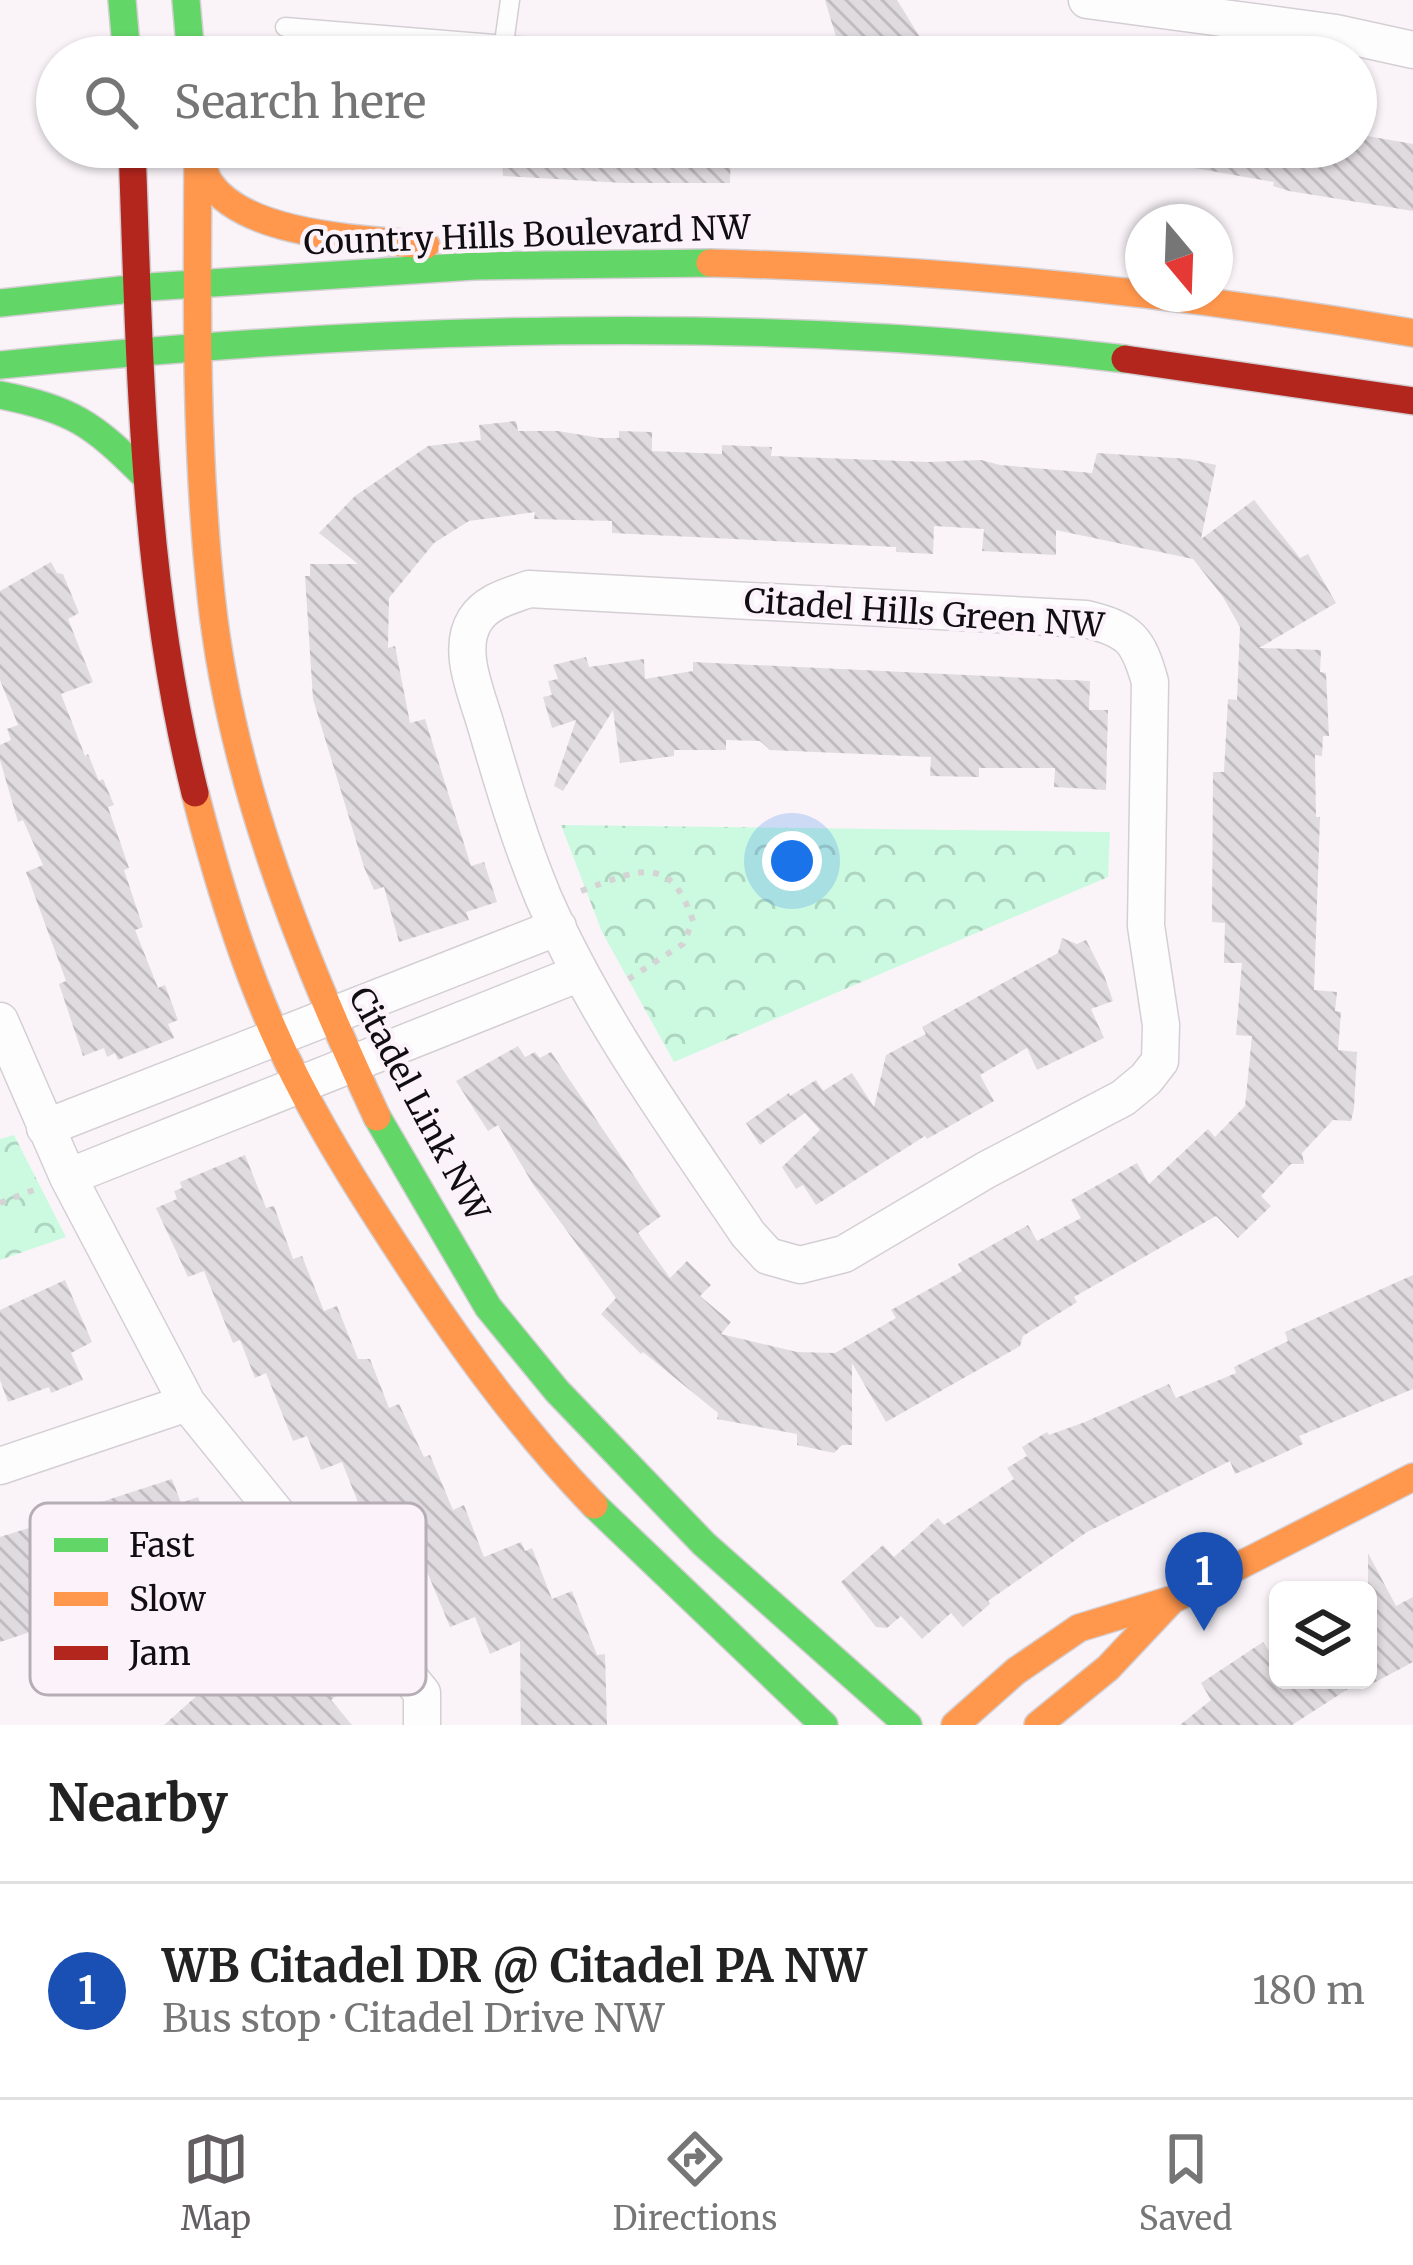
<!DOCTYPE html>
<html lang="en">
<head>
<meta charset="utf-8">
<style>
  :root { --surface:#fff; --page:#f2f2f2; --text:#222; --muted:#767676; --line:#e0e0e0; --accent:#635e62 }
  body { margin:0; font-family:Merriweather,serif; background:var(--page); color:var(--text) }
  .controls { position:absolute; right:36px; bottom:36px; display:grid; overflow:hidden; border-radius:18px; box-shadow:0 3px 9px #0004 }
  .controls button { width:108px; height:108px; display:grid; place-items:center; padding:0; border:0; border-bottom:3px solid var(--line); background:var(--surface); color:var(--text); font:60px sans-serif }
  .compass { position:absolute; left:1125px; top:204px; width:108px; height:108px; border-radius:50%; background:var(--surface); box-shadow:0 3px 9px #0004; rotate:161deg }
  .you { position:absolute; left:792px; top:861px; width:42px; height:42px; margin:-30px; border:9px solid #fff; border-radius:50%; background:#1a73e8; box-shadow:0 0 0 18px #1a73e833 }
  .badge { display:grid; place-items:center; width:78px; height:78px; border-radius:50%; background:var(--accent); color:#fff; font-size:39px; font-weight:700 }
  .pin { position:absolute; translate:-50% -99px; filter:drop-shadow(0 3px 6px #0008) }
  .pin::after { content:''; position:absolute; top:63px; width:42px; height:36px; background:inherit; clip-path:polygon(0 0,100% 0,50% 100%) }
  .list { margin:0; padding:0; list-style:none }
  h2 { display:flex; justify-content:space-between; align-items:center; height:156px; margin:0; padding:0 48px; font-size:51px }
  h2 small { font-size:39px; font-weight:400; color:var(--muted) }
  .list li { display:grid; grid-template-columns:78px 1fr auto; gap:36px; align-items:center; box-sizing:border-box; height:216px; padding:0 48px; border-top:3px solid var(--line) }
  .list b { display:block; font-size:45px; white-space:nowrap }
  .list p { margin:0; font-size:39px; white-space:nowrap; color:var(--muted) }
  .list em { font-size:39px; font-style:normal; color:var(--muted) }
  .icon { flex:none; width:66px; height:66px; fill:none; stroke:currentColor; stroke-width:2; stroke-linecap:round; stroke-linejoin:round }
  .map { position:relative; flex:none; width:1413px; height:1725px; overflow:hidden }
  .search { position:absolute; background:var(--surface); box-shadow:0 3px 9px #0004; left:36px; right:36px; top:36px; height:132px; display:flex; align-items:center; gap:30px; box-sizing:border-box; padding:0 42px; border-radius:66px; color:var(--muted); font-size:45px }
  .sheet { height:372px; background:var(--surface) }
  nav { display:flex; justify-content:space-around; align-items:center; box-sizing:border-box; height:168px; border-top:3px solid var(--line); background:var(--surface); font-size:33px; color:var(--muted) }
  nav a { display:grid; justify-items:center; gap:6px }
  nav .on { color:var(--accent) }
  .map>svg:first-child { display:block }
  .park { fill:url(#park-crowns) }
  .building { fill:url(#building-back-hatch) }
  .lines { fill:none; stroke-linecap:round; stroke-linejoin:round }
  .lane-casing { stroke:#d4cfd3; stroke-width:21 }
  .street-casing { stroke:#d4cfd3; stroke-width:39 }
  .fast-casing { stroke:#d4cfd3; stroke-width:30 }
  .slow-casing { stroke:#d4cfd3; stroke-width:30 }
  .jam-casing { stroke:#d4cfd3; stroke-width:30 }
  .path { stroke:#d5d4d5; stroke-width:6; stroke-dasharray:6 9; stroke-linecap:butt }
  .lane { stroke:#fefdfe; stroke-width:18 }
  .street { stroke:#fefdfe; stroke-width:36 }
  .fast { stroke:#63d668; stroke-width:27 }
  .slow { stroke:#ff974d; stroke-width:27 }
  .jam { stroke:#b3261e; stroke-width:27 }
  .labels { text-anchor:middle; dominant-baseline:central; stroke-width:9; stroke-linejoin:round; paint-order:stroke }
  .street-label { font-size:33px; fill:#110e11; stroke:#fcf2fa }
  .key { fill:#fcf2fa; stroke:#b6aeb4; stroke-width:3 }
  .key-label { font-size:33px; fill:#110e11 }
</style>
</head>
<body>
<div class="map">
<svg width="1413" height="1725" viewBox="0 0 1413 1725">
  <defs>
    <pattern id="park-crowns" width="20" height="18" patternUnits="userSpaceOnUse" patternTransform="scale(3)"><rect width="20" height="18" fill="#ccfae1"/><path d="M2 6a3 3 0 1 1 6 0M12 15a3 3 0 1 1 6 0" fill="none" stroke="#aed5c0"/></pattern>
    <pattern id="building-back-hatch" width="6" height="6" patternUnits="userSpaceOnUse" patternTransform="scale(3)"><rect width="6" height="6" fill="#e0dbdf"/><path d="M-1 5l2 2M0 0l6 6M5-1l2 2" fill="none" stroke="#bfbbbe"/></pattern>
  </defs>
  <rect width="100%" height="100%" fill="#faf4f9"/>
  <path class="park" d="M 561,825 L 1110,832 L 1108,877 L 674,1062 L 602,932 Z
    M 14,1135 L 66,1237 L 0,1260 L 0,1139 Z"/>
  <path class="building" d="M 825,0 L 897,0 L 926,47 L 910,57 L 842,57 Z
    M 1356,134 L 1413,144 L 1413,211 L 1289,191 L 1273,186 L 1274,182 L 1160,162 L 1161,147 L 1356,147 Z
    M 501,147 L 731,147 L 730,183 L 624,183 L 503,176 Z
    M 516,421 L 518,431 L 558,431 L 600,438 L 619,438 L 619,431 L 652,432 L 652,451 L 722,454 L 722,445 L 772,447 L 771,456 L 928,462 L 981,460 L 1000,465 L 1092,473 L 1097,453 L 1189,459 L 1216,465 L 1201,539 L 1254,500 L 1300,558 L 1308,554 L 1336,603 L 1259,648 L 1321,650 L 1320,672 L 1326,673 L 1329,736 L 1323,736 L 1322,756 L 1315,755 L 1316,817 L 1320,817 L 1314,990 L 1337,992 L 1335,1011 L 1341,1012 L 1338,1050 L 1357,1052 L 1354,1108 L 1351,1121 L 1333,1120 L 1302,1153 L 1304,1164 L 1291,1164 L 1261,1196 L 1271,1206 L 1238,1238 L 1216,1216 L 1074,1297 L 1077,1302 L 1023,1336 L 1020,1346 L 886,1422 L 852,1363 L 852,1445 L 842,1445 L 834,1453 L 797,1445 L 797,1434 L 717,1419 L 718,1413 L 643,1352 L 641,1354 L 601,1314 L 616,1298 L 534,1186 L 498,1125 L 488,1131 L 456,1081 L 518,1046 L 525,1057 L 535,1052 L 540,1058 L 551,1052 L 661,1216 L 638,1233 L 670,1278 L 687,1261 L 711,1285 L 700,1296 L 731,1322 L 721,1334 L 797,1352 L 835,1353 L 896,1318 L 891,1310 L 962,1271 L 958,1264 L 1028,1225 L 1037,1241 L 1081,1218 L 1071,1200 L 1137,1163 L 1149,1184 L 1208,1129 L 1215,1137 L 1245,1106 L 1252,1036 L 1236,1035 L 1242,963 L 1224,963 L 1225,923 L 1212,922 L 1213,772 L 1224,772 L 1228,699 L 1237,700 L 1240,627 L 1223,597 L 1193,559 L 1056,530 L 1056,555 L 982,551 L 984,529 L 934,526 L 933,554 L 896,552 L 896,547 L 612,533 L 612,521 L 534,519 L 535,512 L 469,521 L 434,543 L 389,598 L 388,648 L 395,646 L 410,723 L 425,719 L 471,866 L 484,862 L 497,902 L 466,912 L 469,920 L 399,942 L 384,887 L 374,890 L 364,867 L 313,699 L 305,576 L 310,576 L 310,564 L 358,564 L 319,533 L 355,496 L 428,446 L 481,440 L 479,425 Z
    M 51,562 L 57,573 L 63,574 L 79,613 L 68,619 L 93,682 L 61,694 L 85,756 L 88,754 L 99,781 L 103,779 L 114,805 L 108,807 L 129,868 L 124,870 L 143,927 L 135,930 L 158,988 L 165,985 L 178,1020 L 168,1024 L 174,1038 L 118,1060 L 115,1053 L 107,1057 L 104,1048 L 83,1056 L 59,984 L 66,981 L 26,872 L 43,865 L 23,820 L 18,822 L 0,760 L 0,745 L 11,740 L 7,729 L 18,725 L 0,680 L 0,591 Z
    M 586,657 L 589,667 L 644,659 L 645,679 L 693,671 L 693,662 L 1090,681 L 1089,710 L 1108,710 L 1106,790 L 1054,787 L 1055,768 L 979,768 L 979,777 L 930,776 L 931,757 L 770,750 L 760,741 L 726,740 L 726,750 L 674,750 L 674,756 L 620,763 L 613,710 L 563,791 L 554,786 L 576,720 L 552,728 L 543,697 L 552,695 L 548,681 L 558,679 L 553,665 Z
    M 1062,938 L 1077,944 L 1086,940 L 1104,975 L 1113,1001 L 1091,1009 L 1104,1038 L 1037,1070 L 1027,1048 L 980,1075 L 994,1101 L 927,1139 L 925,1136 L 816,1205 L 803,1185 L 796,1189 L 782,1167 L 820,1130 L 805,1113 L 760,1145 L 746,1123 L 789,1093 L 790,1096 L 816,1080 L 823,1091 L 852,1073 L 874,1107 L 886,1055 L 926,1034 L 922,1027 L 1058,953 Z
    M 245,1155 L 266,1208 L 274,1206 L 293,1259 L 302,1256 L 324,1311 L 337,1306 L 358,1359 L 370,1359 L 389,1408 L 399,1404 L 424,1457 L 430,1455 L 453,1510 L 464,1505 L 484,1557 L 521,1542 L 525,1551 L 532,1548 L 552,1599 L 572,1591 L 597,1655 L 605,1654 L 607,1725 L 521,1725 L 520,1641 L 490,1654 L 475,1617 L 450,1627 L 423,1562 L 401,1570 L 382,1531 L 371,1535 L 342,1462 L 321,1470 L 307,1436 L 293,1441 L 266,1373 L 255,1378 L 240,1340 L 233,1343 L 204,1271 L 188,1277 L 156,1208 L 177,1199 L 174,1191 L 182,1188 L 180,1182 Z
    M 1413,1275 L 1413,1389 L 1299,1436 L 1303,1444 L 1266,1461 L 1235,1474 L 1230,1461 L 1087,1532 L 988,1601 L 990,1604 L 963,1627 L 951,1613 L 922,1639 L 901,1616 L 887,1628 L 876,1627 L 841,1582 L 883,1545 L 894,1557 L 938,1518 L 944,1525 L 1014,1479 L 1007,1468 L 1027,1456 L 1022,1447 L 1047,1432 L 1049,1435 L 1085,1422 L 1169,1384 L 1176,1398 L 1236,1373 L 1234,1367 L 1288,1341 L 1285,1332 Z
    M 65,1280 L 92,1342 L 71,1353 L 83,1380 L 51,1393 L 49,1387 L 8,1402 L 0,1380 L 0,1310 Z
    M 172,1479 L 181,1503 L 198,1497 L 217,1552 L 40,1613 L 45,1627 L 0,1642 L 0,1537 L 51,1521 L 57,1538 L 105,1522 L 98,1503 Z
    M 1368,1553 L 1396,1606 L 1413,1597 L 1413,1662 L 1368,1686 Z
    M 295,1632 L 326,1667 L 339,1656 L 336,1696 L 331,1700 L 352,1725 L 164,1725 L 237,1660 L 244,1668 L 278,1639 L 282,1644 Z
    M 1263,1642 L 1278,1664 L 1278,1680 L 1362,1680 L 1292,1725 L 1180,1725 L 1211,1700 L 1201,1683 Z"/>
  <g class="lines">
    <g class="lane-casing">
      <path id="lane" d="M 285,27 L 652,57
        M 504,43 L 510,0"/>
    </g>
    <g class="street-casing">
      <path id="street" d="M 1087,0 L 1336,33 L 1413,50
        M 529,589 L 1086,619 C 1130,630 1138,639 1150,682 L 1146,926 L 1161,1025 L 1160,1061 L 1146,1079 L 1123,1098 L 986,1170 L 844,1254 L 800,1265 L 768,1256 L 748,1234 C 675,1126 597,1019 544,899 C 520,842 503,784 486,726 C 477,694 456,650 475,620 C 487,601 510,596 529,589 Z
        M 0,1021 L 68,1177 L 187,1403 L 0,1466
        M 45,1128 L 558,927
        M 68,1177 L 580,973
        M 187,1403 L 422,1693 L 422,1725"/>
    </g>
    <g class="fast-casing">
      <path id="fast" d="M 122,0 L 127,57
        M 186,0 L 191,57
        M 0,303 L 149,287 L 475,266 L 710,263
        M 0,365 C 374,327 750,314 1125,359
        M 0,395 C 72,409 93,424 144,475
        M 377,1117 L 488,1307 L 557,1391 L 704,1544 L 908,1725
        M 594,1505 L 824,1725"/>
    </g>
    <g class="slow-casing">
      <path id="slow" d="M 198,147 C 197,297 195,446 211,595 C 230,777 300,952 377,1117
        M 199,157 C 203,165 205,176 210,183 C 247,237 367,239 426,245
        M 710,263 C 946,269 1180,293 1413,333
        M 195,793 C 220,890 250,988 296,1078 C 329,1143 369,1205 409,1266 C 465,1352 523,1431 594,1505
        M 955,1725 L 1016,1671 L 1079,1628 L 1174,1599 L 1413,1477
        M 1038,1725 L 1108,1668 L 1172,1600"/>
    </g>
    <g class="jam-casing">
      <path id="jam" d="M 132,147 C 140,364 142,580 195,793
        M 1125,359 L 1413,401"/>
    </g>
    <path class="path" d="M 581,891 C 637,871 670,851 693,921 L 683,944 L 624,982
      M 0,1203 L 36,1189"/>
    <use href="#lane" class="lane"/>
    <use href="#street" class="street"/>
    <use href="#fast" class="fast"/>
    <use href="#slow" class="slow"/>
    <use href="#jam" class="jam"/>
  </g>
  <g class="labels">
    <g class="street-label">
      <text transform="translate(527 235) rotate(-2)">Country Hills Boulevard NW</text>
      <text transform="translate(924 613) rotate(4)">Citadel Hills Green NW</text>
      <text transform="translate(419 1104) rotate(62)">Citadel Link NW</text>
    </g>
  </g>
  <rect x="30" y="1503" width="396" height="192" rx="18" class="key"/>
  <rect x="54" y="1538" width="54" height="14" fill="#63d668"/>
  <rect x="54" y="1592" width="54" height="14" fill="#ff974d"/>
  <rect x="54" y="1646" width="54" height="14" fill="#b3261e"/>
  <g class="key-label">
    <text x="129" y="1557">Fast</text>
    <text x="129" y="1611">Slow</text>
    <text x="129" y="1665">Jam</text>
  </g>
</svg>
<div class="controls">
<button><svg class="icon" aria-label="layers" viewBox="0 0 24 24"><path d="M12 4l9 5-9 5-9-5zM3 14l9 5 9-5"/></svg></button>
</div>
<svg class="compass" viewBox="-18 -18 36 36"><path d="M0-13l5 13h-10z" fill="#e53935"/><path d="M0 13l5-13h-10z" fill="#767676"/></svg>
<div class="you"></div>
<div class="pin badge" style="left:1204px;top:1631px;background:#1a4fb4">1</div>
<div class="search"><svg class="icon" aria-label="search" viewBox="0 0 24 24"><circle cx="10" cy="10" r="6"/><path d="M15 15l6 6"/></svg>Search here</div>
</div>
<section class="sheet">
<h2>Nearby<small></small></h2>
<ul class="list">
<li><span class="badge" style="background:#1a4fb4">1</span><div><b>WB Citadel DR @ Citadel PA NW</b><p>Bus stop · Citadel Drive NW</p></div><em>180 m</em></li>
</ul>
</section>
<nav>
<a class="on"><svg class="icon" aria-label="map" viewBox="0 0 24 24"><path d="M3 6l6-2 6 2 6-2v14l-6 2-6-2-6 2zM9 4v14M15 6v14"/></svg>Map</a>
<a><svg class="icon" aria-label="directions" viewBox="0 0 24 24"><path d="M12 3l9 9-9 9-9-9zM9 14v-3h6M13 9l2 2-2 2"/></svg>Directions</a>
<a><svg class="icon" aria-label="saved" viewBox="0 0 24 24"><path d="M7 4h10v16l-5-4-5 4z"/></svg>Saved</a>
</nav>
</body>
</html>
